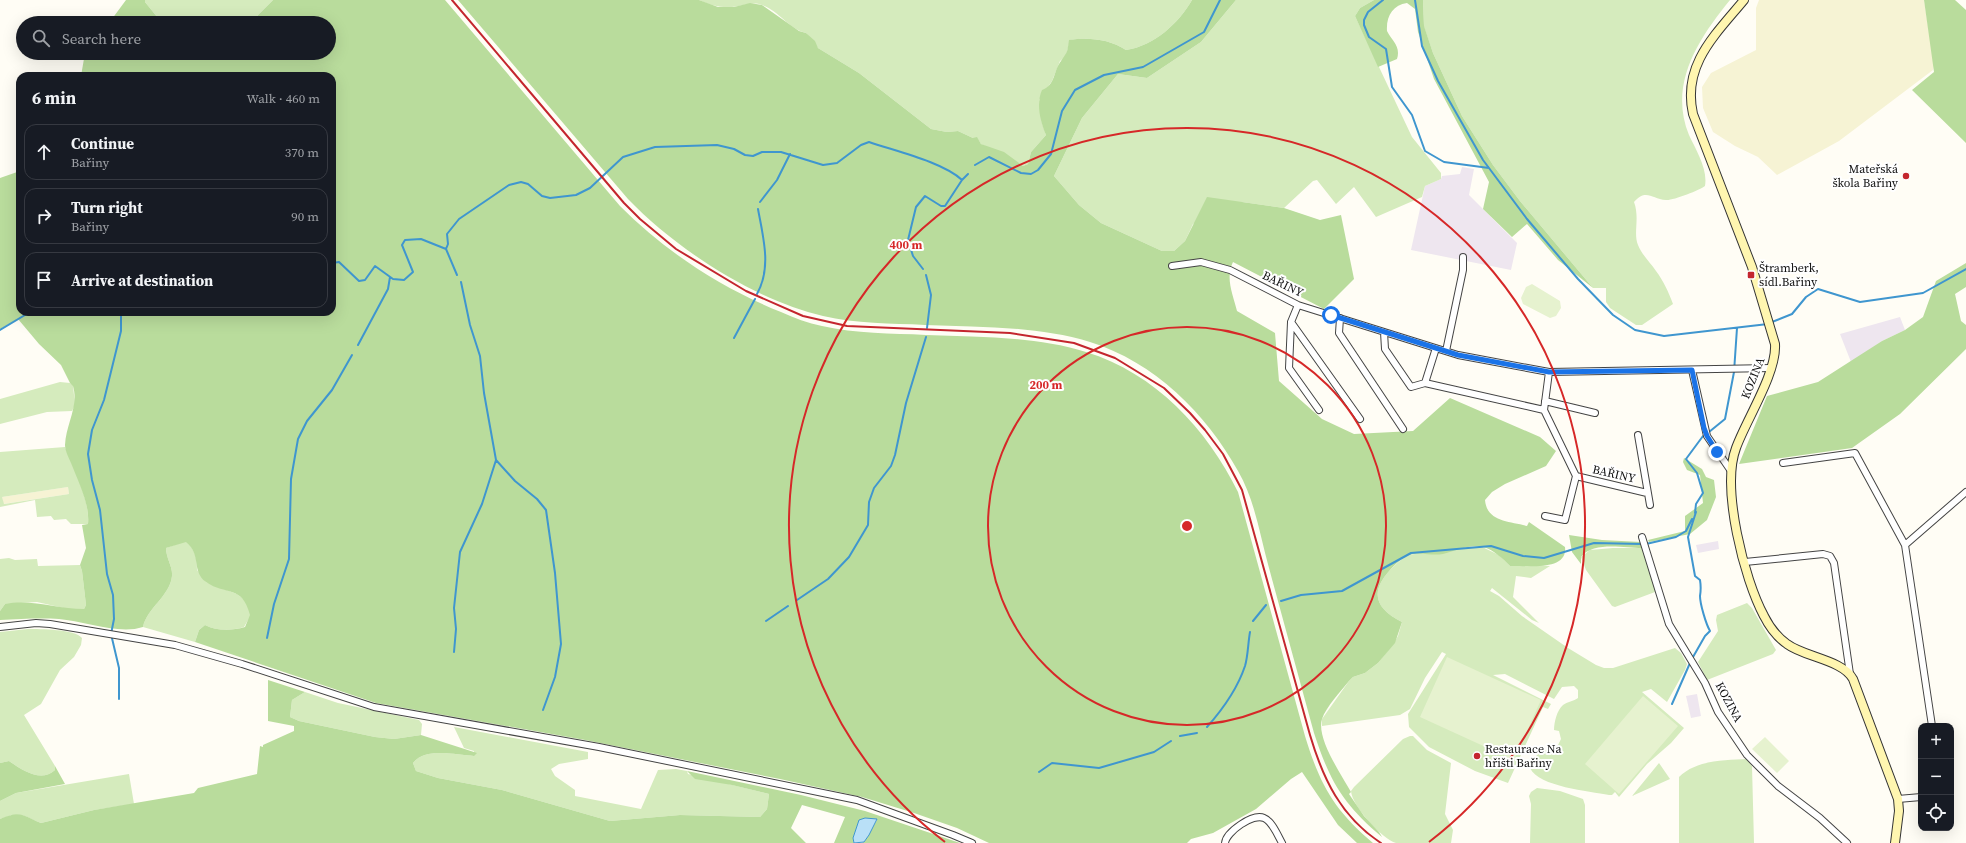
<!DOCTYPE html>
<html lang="en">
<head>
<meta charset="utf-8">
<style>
  :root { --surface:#171b24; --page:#242831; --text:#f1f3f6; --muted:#9ea1a6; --line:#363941 }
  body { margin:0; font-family:"Source Serif 4",serif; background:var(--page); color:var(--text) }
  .controls { position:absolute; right:12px; bottom:12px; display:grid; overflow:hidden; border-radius:8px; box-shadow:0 4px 16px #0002 }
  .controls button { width:36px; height:36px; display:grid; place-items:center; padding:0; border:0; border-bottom:1px solid var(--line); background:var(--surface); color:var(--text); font:20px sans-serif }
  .stop { position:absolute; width:12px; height:12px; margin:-9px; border:3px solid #1a73e8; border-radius:50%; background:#fff }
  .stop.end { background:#1a73e8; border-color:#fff; box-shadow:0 1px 4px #0008 }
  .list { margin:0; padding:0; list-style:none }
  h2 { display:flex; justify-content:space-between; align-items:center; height:52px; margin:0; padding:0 16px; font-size:17px }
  h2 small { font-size:13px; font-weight:400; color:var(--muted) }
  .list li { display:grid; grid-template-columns:26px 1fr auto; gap:12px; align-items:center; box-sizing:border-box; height:56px; margin:0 8px 8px; padding:0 8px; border:1px solid var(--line); border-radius:12px }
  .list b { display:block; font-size:15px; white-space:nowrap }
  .list p { margin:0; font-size:13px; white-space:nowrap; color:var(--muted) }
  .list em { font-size:13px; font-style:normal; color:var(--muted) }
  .icon { flex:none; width:22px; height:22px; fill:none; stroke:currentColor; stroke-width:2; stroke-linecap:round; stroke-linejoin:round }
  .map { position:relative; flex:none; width:1966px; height:843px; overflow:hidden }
  .search { position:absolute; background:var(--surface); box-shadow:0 4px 16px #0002; left:16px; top:16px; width:320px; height:44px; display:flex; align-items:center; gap:10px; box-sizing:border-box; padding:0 14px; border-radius:22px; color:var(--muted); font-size:15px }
  .panel { position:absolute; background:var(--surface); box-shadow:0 4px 16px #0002; left:16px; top:72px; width:320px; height:244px; border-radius:12px }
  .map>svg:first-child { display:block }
  .industrial { fill:#eee6ef }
  .farmland { fill:#f6f3d4 }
  .green { fill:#d5ebbd; fill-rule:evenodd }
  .forest { fill:#b9dc9c }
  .pitch { fill:#e6f2cf }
  .water { fill:#b9e0f7; stroke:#3f96cf }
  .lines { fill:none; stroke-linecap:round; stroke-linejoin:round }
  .stream { stroke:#3f96cf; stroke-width:2 }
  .street-casing { stroke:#444; stroke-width:8 }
  .secondary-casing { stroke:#333; stroke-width:10 }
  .street { stroke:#fff; stroke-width:6 }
  .secondary { stroke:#fff6b0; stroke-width:8 }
  .rail { stroke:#c4262e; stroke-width:2 }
  .route { stroke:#1a73e8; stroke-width:5 }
  .ring { fill:none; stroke:#d62828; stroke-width:2 }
  .poi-dot { fill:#c4262e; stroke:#fff; stroke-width:1.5 }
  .labels { text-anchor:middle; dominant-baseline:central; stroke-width:4; stroke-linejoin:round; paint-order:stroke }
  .poi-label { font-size:12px; fill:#111; stroke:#fff; text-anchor:start }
  .street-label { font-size:12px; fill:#111; stroke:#fff }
  .centre { fill:#d62828; stroke:#fff; stroke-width:2 }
  .ring-label { font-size:12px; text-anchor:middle; font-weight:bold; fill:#d62828; stroke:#fff; stroke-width:4; stroke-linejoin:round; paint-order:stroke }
</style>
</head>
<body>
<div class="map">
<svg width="1966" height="843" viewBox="0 0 1966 843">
  <rect width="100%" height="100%" fill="#fffdf5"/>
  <path class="industrial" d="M 1462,167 L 1474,169 L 1469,195 L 1517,243 L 1511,270 L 1411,250 L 1425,186 L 1441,179 L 1442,176 L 1460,174 Z
    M 1900,317 L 1905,330 L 1882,341 L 1851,362 L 1840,334 Z
    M 1718,541 L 1719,549 L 1698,553 L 1696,545 Z
    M 1697,694 L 1701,716 L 1691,718 L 1686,696 Z"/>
  <path class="farmland" d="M 1759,0 L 1924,0 L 1934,65 L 1933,70 L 1839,141 L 1777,175 L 1758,157 L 1735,146 L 1713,132 L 1703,108 L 1702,87 L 1711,73 L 1756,50 L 1756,8 Z
    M 68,487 L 69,494 L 3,504 L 2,497 Z"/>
  <path class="green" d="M 145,0 L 273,0 L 258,15 L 255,23 L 162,23 L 145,2 Z
    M 699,0 L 1192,0 C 1179,23 1154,46 1126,50 C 1109,39 1089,37 1070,40 L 1066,56 L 1060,61 L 1052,81 L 1039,100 L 1042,123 L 1046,135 L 1031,152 L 1028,164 L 1023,166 L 981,144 L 977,138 L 973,138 L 958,131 L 947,132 L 931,129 L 859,73 L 818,48 L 806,33 C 789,29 779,11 762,5 C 752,1 743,6 732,7 C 720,8 710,5 699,0 Z
    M 1236,0 L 1374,0 L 1360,8 L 1355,16 L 1412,137 L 1441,173 L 1441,179 L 1425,186 L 1422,197 L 1376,217 L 1354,187 L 1336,204 L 1317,180 L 1313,181 L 1284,208 L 1242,202 L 1193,224 L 1185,241 L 1174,251 L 1162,251 L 1101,223 L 1079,205 L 1054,176 L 1082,118 L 1118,74 L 1147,78 L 1201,42 Z
    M 1423,0 L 1730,0 C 1699,38 1668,84 1689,135 C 1696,150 1708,169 1705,186 C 1700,190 1672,201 1666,200 C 1652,199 1646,188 1634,202 C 1640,218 1633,233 1638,245 C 1642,255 1650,262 1656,271 C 1663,280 1669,293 1673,304 L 1642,325 L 1636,325 L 1610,308 L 1606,302 L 1606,288 L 1593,288 L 1520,201 L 1493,165 L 1462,116 L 1433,53 L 1424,27 Z
    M 60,382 L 70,383 L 73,385 L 75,405 L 72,411 L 47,412 L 0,424 L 0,399 Z
    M 65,447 C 74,470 90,499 88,524 L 71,524 L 66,519 L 54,520 L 51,516 L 37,517 L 35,500 L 0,507 L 0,452 ZM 68,487 L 69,494 L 4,504 L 2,497 Z
    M 186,541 C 195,549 197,558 197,570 L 206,582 L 237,594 L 247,602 L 251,615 L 244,627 C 231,631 217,631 205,625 L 199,630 L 195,642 L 143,627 C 147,608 170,596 172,576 C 173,567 166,558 166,548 Z
    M 1480,546 L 1499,555 L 1510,566 L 1531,565 L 1550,566 L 1531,578 L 1516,576 L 1513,597 L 1539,623 L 1532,620 L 1492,588 L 1490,591 L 1499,596 L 1522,616 L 1568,648 L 1596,665 L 1604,668 L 1613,668 L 1675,648 L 1681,653 L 1687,664 L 1685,670 L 1667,702 L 1651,689 L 1642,692 L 1684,728 L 1671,743 L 1647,764 L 1619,797 L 1615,792 L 1612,795 L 1609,795 C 1589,791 1539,787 1530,768 C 1535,750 1545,752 1558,745 L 1561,739 L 1559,731 L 1554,730 C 1554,722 1557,710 1563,705 C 1567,702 1574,701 1578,698 L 1578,690 L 1574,686 L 1562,687 L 1554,699 L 1505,674 L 1493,675 L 1551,704 L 1548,709 L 1543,707 L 1508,783 L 1475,771 L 1429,747 L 1409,727 L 1408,714 L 1446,654 L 1442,652 L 1425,678 L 1410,709 L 1400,715 L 1322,726 L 1322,719 L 1349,681 L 1353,677 L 1365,673 L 1378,663 L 1394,643 L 1398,636 L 1402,622 C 1376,609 1369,593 1390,570 C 1396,565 1402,557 1410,555 C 1432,550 1457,549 1480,546 Z
    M 1613,548 L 1642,548 L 1656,589 L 1655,592 L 1615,607 L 1612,606 L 1586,570 L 1581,557 L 1590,550 Z
    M 9,558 L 15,560 L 37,559 L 38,566 L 80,565 L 82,571 L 86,605 L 84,609 L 68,609 L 37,602 L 5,604 L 0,611 L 0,559 Z
    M 1747,603 L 1752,608 L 1776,650 L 1773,654 L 1707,680 L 1698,662 L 1718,631 L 1716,620 L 1717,615 Z
    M 28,629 C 40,629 75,629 82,638 L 81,645 L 74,657 L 60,670 L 41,704 L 24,715 L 55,766 L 55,770 C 41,783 22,770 9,761 L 0,763 L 0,632 Z
    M 305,692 L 338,703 L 419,720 L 422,724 L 421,735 L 394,739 L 375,737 L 299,721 L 290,717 L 292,700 Z
    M 454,727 L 588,752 L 588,759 L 559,764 L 551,769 L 555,776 L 575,790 L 575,796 L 641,809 L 658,770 L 676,769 L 687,771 L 688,774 L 769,794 L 767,809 L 760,817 L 680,815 L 610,821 L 502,790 L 438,778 L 416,771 L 413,763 C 426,747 455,755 474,756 L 474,751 L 464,748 Z
    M 1410,736 L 1413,736 L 1427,750 L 1451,763 L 1445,814 L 1453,830 L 1451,843 C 1439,843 1406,843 1396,843 C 1382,839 1352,806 1351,791 L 1354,787 L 1403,739 Z
    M 1747,759 L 1752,766 L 1754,843 L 1679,843 L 1679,777 C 1696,760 1725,760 1747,759 Z
    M 1659,763 L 1670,779 L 1632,796 Z
    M 129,774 L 134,804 L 94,810 L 41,823 C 21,815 22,811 0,819 L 0,801 L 16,793 Z
    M 1537,788 L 1560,791 L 1583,799 L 1585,805 L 1585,843 L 1530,843 L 1531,804 L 1529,796 L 1531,792 Z"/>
  <path class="forest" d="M 126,0 L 145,0 L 145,2 L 162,23 L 109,23 Z
    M 273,0 L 445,0 L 620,206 C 666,252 721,288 781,312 C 794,318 808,323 822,326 C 856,334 891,333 926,335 C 979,337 1035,336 1086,352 C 1155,373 1207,429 1238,492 L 1305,736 C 1320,785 1334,810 1373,843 L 1357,843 L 1338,825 L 1302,772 L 1291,779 L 1256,809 L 1213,833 L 1191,839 L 1187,843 L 989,843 L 957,828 L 914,813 L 862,797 L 780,779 L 585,740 L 376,703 L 195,642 L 199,630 L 205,625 C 217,631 231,631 245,627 L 250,615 C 242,584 226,596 206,582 C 191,571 202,555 186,542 L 166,548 C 166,558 173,567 172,576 C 170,596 147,608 143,627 C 119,635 84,621 59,619 C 40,618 20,619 0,620 L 0,611 L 5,604 C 32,599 57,609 84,609 L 86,605 L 82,571 L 80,565 L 86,548 L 82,525 L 88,524 C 90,504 78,481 71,463 C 69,458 65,451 65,445 C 66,424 79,406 73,386 L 70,383 L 61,365 L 39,344 L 18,319 L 0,329 L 0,178 L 20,171 L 20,312 L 332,312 L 332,76 L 81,76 L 85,53 L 329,53 L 329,23 L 255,23 L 258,15 Z
    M 458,0 L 699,0 L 718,7 L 734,7 L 750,3 L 762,5 L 799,31 L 806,33 L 815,41 L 818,48 L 859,73 L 931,129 L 947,132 L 958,131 L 973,138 L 977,137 L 981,144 L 1004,152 L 1023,166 L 1028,164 L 1031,152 L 1046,135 C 1040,121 1036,103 1042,90 C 1056,85 1053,71 1061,61 C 1068,51 1067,53 1069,40 C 1089,37 1109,39 1126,50 C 1154,46 1179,23 1192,0 L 1236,0 L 1201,42 L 1147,78 L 1118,74 L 1082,118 L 1054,176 L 1079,205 L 1101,223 L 1162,251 L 1174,251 L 1185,241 L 1207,197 L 1284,208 L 1320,220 L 1341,215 L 1354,279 L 1324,309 L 1233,262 C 1225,278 1233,295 1237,311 L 1275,333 L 1279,381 L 1322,419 L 1354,434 L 1413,431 L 1450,398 L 1540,437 L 1556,451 L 1546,466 L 1505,484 L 1492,492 L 1485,500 C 1487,522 1509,521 1527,526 L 1529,522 L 1565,547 C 1568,572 1525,565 1510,566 C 1502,558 1494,550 1483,547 C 1471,544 1454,551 1443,554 C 1432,556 1420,552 1410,555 C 1402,557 1395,565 1390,570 C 1369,593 1376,609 1402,622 L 1395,643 L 1378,663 L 1365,673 L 1353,677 L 1349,681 C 1341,691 1326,707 1322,719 C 1316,738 1341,774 1351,792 L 1349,794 L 1364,816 L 1379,832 L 1382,837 C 1343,804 1330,782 1314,733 C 1299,678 1284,623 1269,568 C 1260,536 1255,500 1238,471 C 1206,413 1154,362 1090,342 C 1037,326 980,327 925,325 C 891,323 856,324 823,316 C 754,300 676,249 628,199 Z
    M 1374,0 L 1423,0 L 1424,26 L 1433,53 L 1462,116 L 1493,165 L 1520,201 L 1593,288 L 1558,260 L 1527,224 L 1512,237 L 1483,209 L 1489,182 L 1434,79 L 1418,32 L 1415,9 L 1407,3 C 1393,5 1386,16 1387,31 C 1392,41 1401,46 1397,59 L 1378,67 L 1355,16 L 1360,8 Z
    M 1924,0 L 1955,0 L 1966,10 L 1966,143 L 1912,90 L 1934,72 Z
    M 1966,263 L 1966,287 L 1955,294 L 1961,321 L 1966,325 L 1966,349 L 1900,414 L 1852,448 L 1739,464 L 1767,396 L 1818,382 L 1882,341 L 1905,330 L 1923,317 L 1936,281 Z
    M 1684,458 L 1702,469 L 1706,477 L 1714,480 L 1716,497 L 1707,520 L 1690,534 L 1649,542 L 1648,540 L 1685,531 L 1685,516 L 1703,503 L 1700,475 L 1687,470 L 1683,462 Z
    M 1569,535 L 1602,540 L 1641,542 L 1642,548 C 1624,548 1593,541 1581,557 L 1581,564 L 1572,552 Z
    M 268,680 L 305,692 L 292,700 L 290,717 L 299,721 L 375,737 L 394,739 L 421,735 L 477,753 L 474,756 C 455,755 426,747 413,763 L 416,771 L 438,778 L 502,790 L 610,821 L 680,815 L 760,817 L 767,809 L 769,794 L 732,785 L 695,779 L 687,771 L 801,795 L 865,811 L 960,843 L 861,843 L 864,842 L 877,820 L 865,818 L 853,838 L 854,843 L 834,843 L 845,817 L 802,805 L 791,828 L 806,843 L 0,843 L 0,819 C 22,810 21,815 41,823 L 94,810 L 194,793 L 198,788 L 257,774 L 260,746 L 263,747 L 263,745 L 294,731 L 294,726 L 268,721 Z
    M 9,761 C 22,770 41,783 55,770 L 55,766 L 65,784 L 16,793 L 0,801 L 0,763 Z"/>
  <path class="pitch" d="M 1532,284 L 1560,301 L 1561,308 L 1556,316 L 1550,318 L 1523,304 L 1521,298 L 1526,287 Z
    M 1447,657 L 1541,700 L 1514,760 L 1420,717 Z
    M 1643,696 L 1678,726 L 1619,794 L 1585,764 Z
    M 1765,737 L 1789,761 L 1777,773 L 1752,749 Z"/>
  <path class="water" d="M 865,818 L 877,819 L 869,835 L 864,842 L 854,843 L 853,838 L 859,820 Z"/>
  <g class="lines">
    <path class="stream" d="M 1383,0 L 1368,12 L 1364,20 L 1364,25 L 1369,37 L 1386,49 L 1392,87 L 1412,115 L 1425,151 L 1444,162 L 1489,168
      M 1415,0 L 1422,46 L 1438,81 L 1483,160 L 1527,219 L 1578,279 L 1613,315 L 1635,330 L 1664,336 L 1768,324
      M 975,165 L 989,157 L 1021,173 L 1031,174 L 1038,170 L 1051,154 L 1062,111 L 1075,90 L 1104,75 L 1143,67 L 1204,32 L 1220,0
      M 760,202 L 777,180 L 790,154
      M 446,249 L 457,275
      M 332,263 L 339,262 L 359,281 L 365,280 L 375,266 L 393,279 L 404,280 L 413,272 L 402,245 L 405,240 L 421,239 L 446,249 L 448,244 L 447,234 L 459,219 L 509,185 L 521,182 L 528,184 L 542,196 L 550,198 L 576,195 L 590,188 L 623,157 L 655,147 L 717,145 L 734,149 L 745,155 L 753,156 L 762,152 L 781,152 L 823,165 L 837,163 L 861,145 L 869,142 C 895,151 943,162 962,180 L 968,174
      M 923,269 L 913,256 L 908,240 L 916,207 L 925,196 L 941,206 L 945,206 L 962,180
      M 926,275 L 931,295 L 927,328
      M 461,282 L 470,325 L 480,356 L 484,393 L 496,460 L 515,481 L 537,499 L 546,510 L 555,573 L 561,644 L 555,677 L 543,710
      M 757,294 C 772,267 763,237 758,209
      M 81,312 L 85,312
      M 1772,322 L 1792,314 L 1806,297 L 1818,289 L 1860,302 L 1923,293 L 1966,269
      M 0,330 L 30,312
      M 734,338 L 755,299
      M 358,345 L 388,289 L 390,277
      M 1709,432 L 1725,419 L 1734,372 L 1737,328
      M 1695,513 L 1696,504 L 1703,493 L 1697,473 L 1686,459 L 1703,436
      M 1646,544 L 1676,537 L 1686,531 L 1692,519
      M 797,600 L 828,579 L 849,557 L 868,525 L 869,502 L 874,488 L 891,466 L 895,455 L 906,403 L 926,337
      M 1281,601 L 1301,595 L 1342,591 L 1411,553 L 1491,546 L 1523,556 L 1544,558 L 1594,543 L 1642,544
      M 766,621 L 788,606
      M 1253,621 L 1266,605
      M 267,638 L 274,604 L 289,559 L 291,479 L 298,439 L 307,421 L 332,390 L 352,355
      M 454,652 L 456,629 L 454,608 L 460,552 L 482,504 L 496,460
      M 1693,657 L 1705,636 L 1710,631 C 1706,624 1700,604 1700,596 C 1701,590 1701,586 1700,580 L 1695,576 L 1688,537 L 1696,512
      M 119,699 L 119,668 L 111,634 L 114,619 L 113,595 L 107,574 L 100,510 L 92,480 L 88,454 L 92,430 L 104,400 L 121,331 L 121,312
      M 1672,704 L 1690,663
      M 1207,727 C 1223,709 1237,690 1245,666 C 1248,656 1248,643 1250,632
      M 1180,736 L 1197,733
      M 1039,772 L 1052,763 L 1099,768 L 1154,752 L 1171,741"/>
    <g class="street-casing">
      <path id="street" d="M 1172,266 L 1201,262 L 1230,270 L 1298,305 L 1458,355 L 1549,372 L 1771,368
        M 1298,305 L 1291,322 L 1360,419
        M 1340,318 L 1339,333 L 1403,429
        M 1291,322 L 1289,368 L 1319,410
        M 1384,332 L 1385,349 L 1411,387 L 1425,383 L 1544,410
        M 1446,351 L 1463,270 L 1463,257
        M 1692,370 L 1707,436 L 1731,471
        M 1425,383 L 1436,348
        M 1545,401 L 1595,413
        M 1638,435 L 1650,505
        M 1783,463 L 1855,453 L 1905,545 L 1932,726
        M 1576,476 L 1647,493
        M 1545,516 L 1565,520 L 1576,476 L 1544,410 L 1549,372
        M 1642,537 L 1669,624 L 1705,683 L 1718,712 L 1747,755 L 1778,786 L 1820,818 L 1847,843
        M 1905,545 L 1966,492
        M 1745,562 L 1823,554 L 1830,556 L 1834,563 L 1850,674
        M 0,627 L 36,623 L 50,624 L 175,645 L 242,664 L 374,707 L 599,747 L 857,800 L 953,835 L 972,843
        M 1898,799 L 1921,797
        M 1225,843 C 1226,832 1253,813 1264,818 C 1272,821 1278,836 1282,843"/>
    </g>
    <g class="secondary-casing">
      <path id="secondary" d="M 1744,0 C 1715,35 1682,65 1693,114 L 1752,267 L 1775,344 C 1777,373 1746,420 1736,448 C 1721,488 1744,579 1764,616 C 1769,626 1777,637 1787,644 C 1804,657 1843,660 1853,679 L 1898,799 L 1899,811 L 1895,843"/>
    </g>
    <use href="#street" class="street"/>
    <use href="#secondary" class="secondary"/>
    <path class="rail" d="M 452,0 L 624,203 L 640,219 L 676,249 L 746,291 L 803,316 L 847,326 L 1010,333 L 1074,343 L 1115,358 L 1164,388 L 1190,413 L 1205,430 L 1223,454 L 1242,490 L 1310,735 C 1323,779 1341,817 1381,843"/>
  </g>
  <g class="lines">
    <path class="route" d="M 1331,315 L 1458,355 L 1549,372 L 1692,370 L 1704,428 L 1707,436 L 1717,452"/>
  </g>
  <g class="ring">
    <circle cx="1187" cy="526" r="199"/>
    <path d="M945 842A398 398 0 1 1 1429 842"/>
  </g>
  <g class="poi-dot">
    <circle cx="1906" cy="176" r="4"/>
    <rect x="1747" y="271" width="8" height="8" rx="2"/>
    <circle cx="1477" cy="756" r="4"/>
  </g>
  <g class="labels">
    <g class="poi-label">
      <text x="1898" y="169" text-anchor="end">Mateřská<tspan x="1898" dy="14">škola Bařiny</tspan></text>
      <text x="1759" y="268">Štramberk,<tspan x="1759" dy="14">sídl.Bařiny</tspan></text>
      <text x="1485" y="749">Restaurace Na<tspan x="1485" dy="14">hřišti Bařiny</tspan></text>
    </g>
    <g class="street-label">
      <text transform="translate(1283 284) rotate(26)">BAŘINY</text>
      <text transform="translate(1753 378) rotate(-68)">KOZINA</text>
      <text transform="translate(1614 474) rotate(13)">BAŘINY</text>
      <text transform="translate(1729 702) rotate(62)">KOZINA</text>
    </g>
  </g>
  <circle cx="1187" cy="526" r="6" class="centre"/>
  <g class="ring-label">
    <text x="906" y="249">400 m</text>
    <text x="1046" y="389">200 m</text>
  </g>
</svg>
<div class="controls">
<button>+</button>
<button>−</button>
<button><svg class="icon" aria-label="locate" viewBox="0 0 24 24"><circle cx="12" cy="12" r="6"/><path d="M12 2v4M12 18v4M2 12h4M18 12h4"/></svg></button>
</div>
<div class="stop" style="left:1331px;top:315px"></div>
<div class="stop end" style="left:1717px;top:452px"></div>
<div class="search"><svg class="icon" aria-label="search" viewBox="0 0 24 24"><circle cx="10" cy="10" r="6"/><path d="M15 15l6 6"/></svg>Search here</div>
<section class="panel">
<h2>6 min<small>Walk · 460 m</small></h2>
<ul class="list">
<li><svg class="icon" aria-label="ahead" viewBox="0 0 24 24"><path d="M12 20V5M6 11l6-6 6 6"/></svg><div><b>Continue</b><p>Bařiny</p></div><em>370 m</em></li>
<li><svg class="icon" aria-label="right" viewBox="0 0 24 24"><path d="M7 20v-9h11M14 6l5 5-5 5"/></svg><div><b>Turn right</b><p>Bařiny</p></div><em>90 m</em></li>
<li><svg class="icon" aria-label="arrive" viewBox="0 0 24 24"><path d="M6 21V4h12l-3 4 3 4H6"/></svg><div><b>Arrive at destination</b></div></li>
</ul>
</section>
</div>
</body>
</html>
